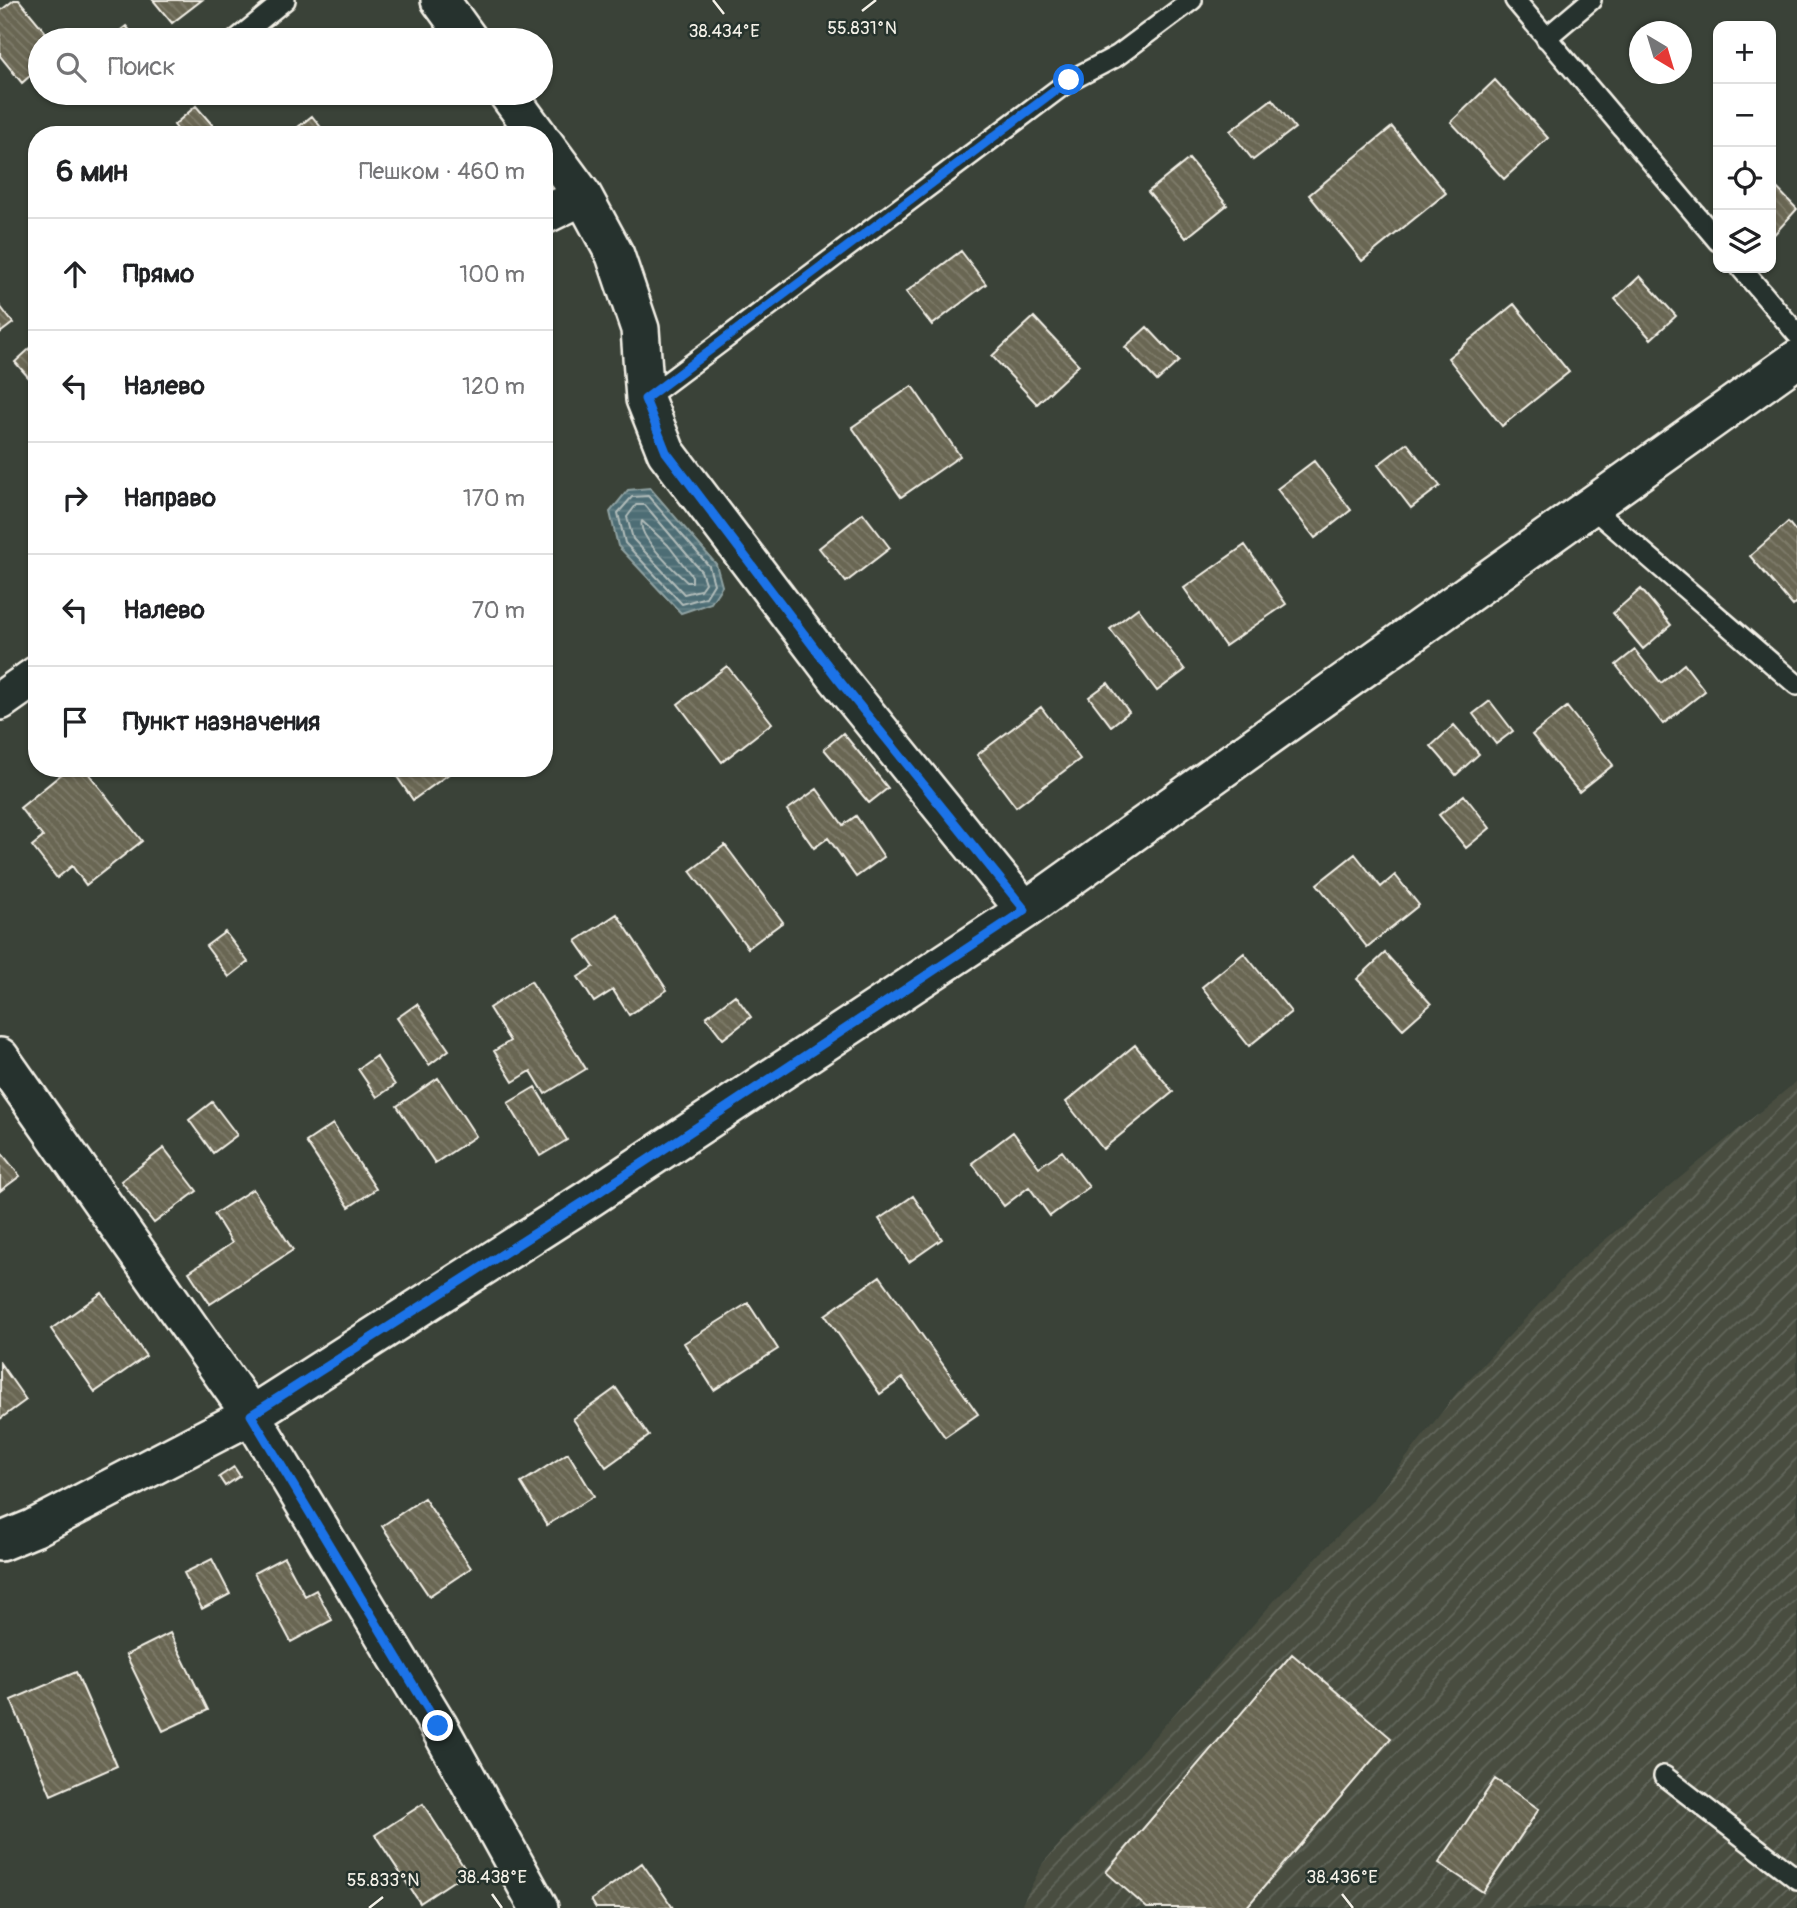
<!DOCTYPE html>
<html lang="ru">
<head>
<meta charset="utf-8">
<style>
  :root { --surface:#fff; --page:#f6f6f6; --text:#202124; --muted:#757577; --line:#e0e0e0 }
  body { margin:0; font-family:Pangolin,sans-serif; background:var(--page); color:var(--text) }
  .controls { position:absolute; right:21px; top:21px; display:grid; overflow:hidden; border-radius:14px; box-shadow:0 2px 5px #0004 }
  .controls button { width:63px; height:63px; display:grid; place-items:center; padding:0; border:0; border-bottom:2px solid var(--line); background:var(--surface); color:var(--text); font:35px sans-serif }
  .compass { position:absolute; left:1629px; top:21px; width:63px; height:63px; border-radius:50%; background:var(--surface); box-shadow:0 2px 5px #0004; rotate:142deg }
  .stop { position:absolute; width:21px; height:21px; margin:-16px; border:5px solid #1a73e8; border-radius:50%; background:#fff }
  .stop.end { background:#1a73e8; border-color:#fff; box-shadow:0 2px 7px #0008 }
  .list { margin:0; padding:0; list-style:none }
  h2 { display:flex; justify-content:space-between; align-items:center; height:91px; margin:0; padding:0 28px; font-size:30px }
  h2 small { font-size:23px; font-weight:400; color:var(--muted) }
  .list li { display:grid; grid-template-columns:46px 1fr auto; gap:21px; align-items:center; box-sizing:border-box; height:112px; padding:0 28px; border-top:2px solid var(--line) }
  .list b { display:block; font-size:26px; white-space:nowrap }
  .list em { font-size:23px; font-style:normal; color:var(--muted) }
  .icon { flex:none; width:38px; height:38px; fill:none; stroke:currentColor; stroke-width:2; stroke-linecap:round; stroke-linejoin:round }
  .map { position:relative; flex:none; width:1797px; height:1908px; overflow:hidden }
  .search { position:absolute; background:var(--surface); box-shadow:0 2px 5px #0004; left:28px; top:28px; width:525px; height:77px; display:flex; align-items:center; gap:18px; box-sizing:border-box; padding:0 24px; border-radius:38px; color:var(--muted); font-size:26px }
  .panel { position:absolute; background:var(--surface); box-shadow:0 2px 5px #0004; left:28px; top:126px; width:525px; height:651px; border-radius:28px }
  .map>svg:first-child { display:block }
  .industrial { fill:url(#industrial-furrows) }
  .water { fill:url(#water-rules); stroke:#90a2a2; stroke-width:2 }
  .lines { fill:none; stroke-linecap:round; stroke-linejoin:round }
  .shore { stroke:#b1bcba; stroke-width:2 }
  .building { fill:url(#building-back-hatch); stroke:#f4f1e8; stroke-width:2 }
  .service-casing { stroke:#f4f1e8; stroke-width:24 }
  .minor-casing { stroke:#f4f1e8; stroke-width:42 }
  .service { stroke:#26332d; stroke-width:19 }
  .minor { stroke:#26332d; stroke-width:37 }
  .route { stroke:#1a73e8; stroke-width:9 }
  .ticks { fill:none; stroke:#f4f1e8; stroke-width:2.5 }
  .ticks-label { font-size:18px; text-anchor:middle; fill:#f4f1e8; stroke:#26332d; stroke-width:5; stroke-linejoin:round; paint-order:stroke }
</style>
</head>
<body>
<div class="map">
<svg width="1797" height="1908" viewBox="0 0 1797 1908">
  <defs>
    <pattern id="industrial-furrows" width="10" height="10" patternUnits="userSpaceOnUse" patternTransform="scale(1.75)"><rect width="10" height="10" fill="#484d40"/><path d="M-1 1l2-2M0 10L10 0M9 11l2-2" fill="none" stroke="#63675c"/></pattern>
    <pattern id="water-rules" width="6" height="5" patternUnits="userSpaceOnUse" patternTransform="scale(1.75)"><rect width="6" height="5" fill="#4d6d74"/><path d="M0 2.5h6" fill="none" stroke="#678288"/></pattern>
    <pattern id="building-back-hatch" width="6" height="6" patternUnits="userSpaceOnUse" patternTransform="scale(1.75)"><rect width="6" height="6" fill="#696652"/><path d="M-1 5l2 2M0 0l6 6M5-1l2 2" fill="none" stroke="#7f7c6b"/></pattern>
  </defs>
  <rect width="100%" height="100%" fill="#3a4238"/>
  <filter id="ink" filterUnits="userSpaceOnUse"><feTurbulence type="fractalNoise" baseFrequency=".0143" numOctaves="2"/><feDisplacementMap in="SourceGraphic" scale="14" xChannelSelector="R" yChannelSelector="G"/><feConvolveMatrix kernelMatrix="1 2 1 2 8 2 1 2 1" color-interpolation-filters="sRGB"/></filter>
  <g filter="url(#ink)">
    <path class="industrial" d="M 1797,1081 L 1797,1908 L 1020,1908 L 1043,1863 L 1274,1601 L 1373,1500 L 1460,1389 L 1578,1262 Z"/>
    <path class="water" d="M 650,488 L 716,564 L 722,586 L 711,603 L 681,613 L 618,546 L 610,512 L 628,490 Z"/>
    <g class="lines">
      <path class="shore" d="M 648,496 L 709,566 L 714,584 L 706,597 L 682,604 L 625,543 L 618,513 L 632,497 Z
        M 636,505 L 645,505 L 701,571 L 705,583 L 700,590 L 684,594 L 633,539 L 627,517 Z
        M 642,521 L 668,545 L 692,576 L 692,582 L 687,582 C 675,571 636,536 642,521 Z"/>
    </g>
    <path class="building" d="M 14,0 L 19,0 L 52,40 L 40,40 L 40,67 L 22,83 L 0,56 L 0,11 Z
      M 153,0 L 202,0 L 172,23 Z
      M 126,26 L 138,40 L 108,40 Z
      M 1495,80 L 1548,138 L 1504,179 L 1451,122 Z
      M 1272,99 L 1295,128 L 1253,160 L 1230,131 Z
      M 196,106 L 221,135 L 182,135 L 174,125 Z
      M 312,116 L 327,135 L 288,135 Z
      M 1392,127 L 1446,193 L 1362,261 L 1309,195 Z
      M 1189,159 L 1227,205 L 1186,238 L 1148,192 Z
      M 1771,182 L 1797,209 L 1771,238 Z
      M 961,251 L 986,284 L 932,325 L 906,292 Z
      M 1640,276 L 1676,316 L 1651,339 L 1615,299 Z
      M 1514,304 L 1569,372 L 1502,426 L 1448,358 Z
      M 0,306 L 13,323 L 0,333 Z
      M 1034,317 L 1079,365 L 1037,404 L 992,356 Z
      M 1147,327 L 1179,361 L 1157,381 L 1125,347 Z
      M 37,342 L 37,387 L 15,362 Z
      M 912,386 L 960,456 L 901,497 L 852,427 Z
      M 1407,443 L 1440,486 L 1411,508 L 1378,465 Z
      M 1314,461 L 1351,510 L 1315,538 L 1277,489 Z
      M 863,513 L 890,548 L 846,582 L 819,548 Z
      M 1788,522 L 1797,533 L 1797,602 L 1793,606 L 1750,556 Z
      M 1245,545 L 1286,604 L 1225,646 L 1184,588 Z
      M 1641,589 L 1671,625 L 1643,649 L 1613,613 Z
      M 1138,608 L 1185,670 L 1157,691 L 1110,629 Z
      M 1635,650 L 1661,683 L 1684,664 L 1705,691 L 1663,724 L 1616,665 Z
      M 727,666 L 772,723 L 722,762 L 678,704 Z
      M 1108,683 L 1129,712 L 1111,726 L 1089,697 Z
      M 1490,701 L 1513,731 L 1496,744 L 1473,714 Z
      M 1041,707 L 1080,759 L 1016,807 L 977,755 Z
      M 1567,707 L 1613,765 L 1579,792 L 1532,735 Z
      M 1454,725 L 1479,754 L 1456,775 L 1431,746 Z
      M 843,733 L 888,788 L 869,803 L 824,749 Z
      M 69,768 L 84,768 L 142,841 L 86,885 L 72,866 L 57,878 L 32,846 L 43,837 L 20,808 Z
      M 391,768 L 457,768 L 413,800 Z
      M 817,789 L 843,825 L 856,816 L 884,857 L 856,877 L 828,838 L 814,848 L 787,810 Z
      M 1464,795 L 1490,828 L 1466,848 L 1439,815 Z
      M 725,845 L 783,922 L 748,948 L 690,871 Z
      M 1355,854 L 1381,887 L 1395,875 L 1419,905 L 1367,947 L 1317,884 Z
      M 617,914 L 667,990 L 629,1015 L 613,990 L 594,1002 L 578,977 L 594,967 L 576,941 Z
      M 225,932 L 248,962 L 229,977 L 206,946 Z
      M 1244,953 L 1291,1012 L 1249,1046 L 1202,987 Z
      M 1385,953 L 1431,1004 L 1403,1029 L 1357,979 Z
      M 531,981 L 586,1069 L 545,1094 L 531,1071 L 513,1082 L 494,1051 L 510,1041 L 489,1008 Z
      M 735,995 L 751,1017 L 723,1039 L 706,1017 Z
      M 417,1004 L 449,1050 L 429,1065 L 397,1018 Z
      M 1135,1045 L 1173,1092 L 1103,1149 L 1066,1102 Z
      M 376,1056 L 395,1085 L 377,1097 L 358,1069 Z
      M 438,1078 L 476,1136 L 435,1163 L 397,1106 Z
      M 535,1087 L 567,1140 L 540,1156 L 508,1103 Z
      M 212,1102 L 237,1135 L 213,1153 L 189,1120 Z
      M 333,1124 L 376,1189 L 349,1207 L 306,1142 Z
      M 1013,1132 L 1039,1167 L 1062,1151 L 1089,1187 L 1050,1216 L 1029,1187 L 1004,1206 L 972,1163 Z
      M 164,1148 L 197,1191 L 154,1223 L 121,1181 Z
      M 0,1151 L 20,1176 L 0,1191 Z
      M 253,1189 L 293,1250 L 210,1304 L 189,1272 L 232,1243 L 214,1214 Z
      M 913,1196 L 942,1239 L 909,1262 L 879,1219 Z
      M 880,1276 L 978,1414 L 945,1437 L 903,1378 L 880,1394 L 825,1315 Z
      M 102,1293 L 146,1356 L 95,1392 L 51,1329 Z
      M 748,1303 L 778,1349 L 714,1390 L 684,1343 Z
      M 0,1363 L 26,1400 L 0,1419 Z
      M 616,1388 L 649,1436 L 606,1467 L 573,1419 Z
      M 568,1453 L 594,1496 L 547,1525 L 521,1483 Z
      M 234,1467 L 240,1476 L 225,1486 L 219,1477 Z
      M 424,1498 L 471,1568 L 429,1596 L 382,1526 Z
      M 284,1557 L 305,1596 L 316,1590 L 332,1620 L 291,1642 L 254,1573 Z
      M 212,1559 L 230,1594 L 202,1609 L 184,1573 Z
      M 170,1633 L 208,1710 L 163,1731 L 126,1655 Z
      M 1292,1654 L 1391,1738 L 1246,1908 L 1147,1908 L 1106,1872 Z
      M 76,1672 L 117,1766 L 51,1795 L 11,1700 Z
      M 1495,1779 L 1539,1809 L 1483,1892 L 1439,1863 Z
      M 423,1804 L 467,1872 L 420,1903 L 375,1835 Z
      M 642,1863 L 673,1908 L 596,1908 L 591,1900 Z"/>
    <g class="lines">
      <g class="service-casing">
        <path id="service" d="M 1515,0 L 1718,241
          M 1546,38 L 1591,0
          M 236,40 L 285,0
          M 1741,268 L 1797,334
          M 645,399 L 1069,81 L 1117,56 L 1192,0
          M 1591,507 L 1797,685
          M 1664,1776 L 1797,1879"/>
      </g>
      <g class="minor-casing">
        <path id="minor" d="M 440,0 L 469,40
          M 507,93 L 538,135
          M 544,143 L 583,196 L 615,255 L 640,329 L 645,399 L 666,452 L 838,679 L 1025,910
          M 544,215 L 583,196
          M 0,701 L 37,675
          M 0,1057 L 251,1415 L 438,1725 L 539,1908
          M 0,1542 L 34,1528 L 251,1415 L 590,1198 L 1025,910 L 1797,359"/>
      </g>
      <use href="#service" class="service"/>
      <use href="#minor" class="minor"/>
    </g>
  </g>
  <g class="lines" filter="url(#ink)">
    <path class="route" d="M 438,1726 L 251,1415 L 590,1198 L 1025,910 L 838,679 L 666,452 L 645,399 L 1069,80"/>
  </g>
  <path class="ticks" d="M 713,0 L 724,14M 862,11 L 876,0M 492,1894 L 502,1908M 1342,1894 L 1353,1908M 369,1908 L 383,1897"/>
  <g class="ticks-label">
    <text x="862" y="34">55.831°N</text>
    <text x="724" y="37">38.434°E</text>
    <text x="492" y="1883">38.438°E</text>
    <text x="1342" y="1883">38.436°E</text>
    <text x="383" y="1886">55.833°N</text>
  </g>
</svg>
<div class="controls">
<button>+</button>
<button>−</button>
<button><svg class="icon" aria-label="locate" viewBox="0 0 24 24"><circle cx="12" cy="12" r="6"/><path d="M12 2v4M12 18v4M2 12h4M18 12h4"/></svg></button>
<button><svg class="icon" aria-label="layers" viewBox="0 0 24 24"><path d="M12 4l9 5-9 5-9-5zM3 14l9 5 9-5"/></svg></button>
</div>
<svg class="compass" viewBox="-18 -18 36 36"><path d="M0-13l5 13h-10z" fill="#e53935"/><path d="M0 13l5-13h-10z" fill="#757577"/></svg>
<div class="stop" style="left:1069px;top:80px"></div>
<div class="stop end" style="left:438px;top:1726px"></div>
<div class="search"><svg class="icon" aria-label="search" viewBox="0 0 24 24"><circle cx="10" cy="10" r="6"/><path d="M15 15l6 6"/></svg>Поиск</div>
<section class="panel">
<h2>6 мин<small>Пешком · 460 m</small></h2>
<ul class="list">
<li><svg class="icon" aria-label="ahead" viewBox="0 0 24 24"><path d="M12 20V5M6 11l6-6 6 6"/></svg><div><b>Прямо</b></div><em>100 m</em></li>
<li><svg class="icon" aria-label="left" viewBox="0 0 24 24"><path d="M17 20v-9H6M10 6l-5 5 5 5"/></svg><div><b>Налево</b></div><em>120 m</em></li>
<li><svg class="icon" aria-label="right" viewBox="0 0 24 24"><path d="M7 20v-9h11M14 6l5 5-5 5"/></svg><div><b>Направо</b></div><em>170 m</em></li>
<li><svg class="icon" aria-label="left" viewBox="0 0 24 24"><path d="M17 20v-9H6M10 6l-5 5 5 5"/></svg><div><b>Налево</b></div><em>70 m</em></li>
<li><svg class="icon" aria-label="arrive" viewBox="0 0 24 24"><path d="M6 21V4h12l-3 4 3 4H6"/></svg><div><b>Пункт назначения</b></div></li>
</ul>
</section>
</div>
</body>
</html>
